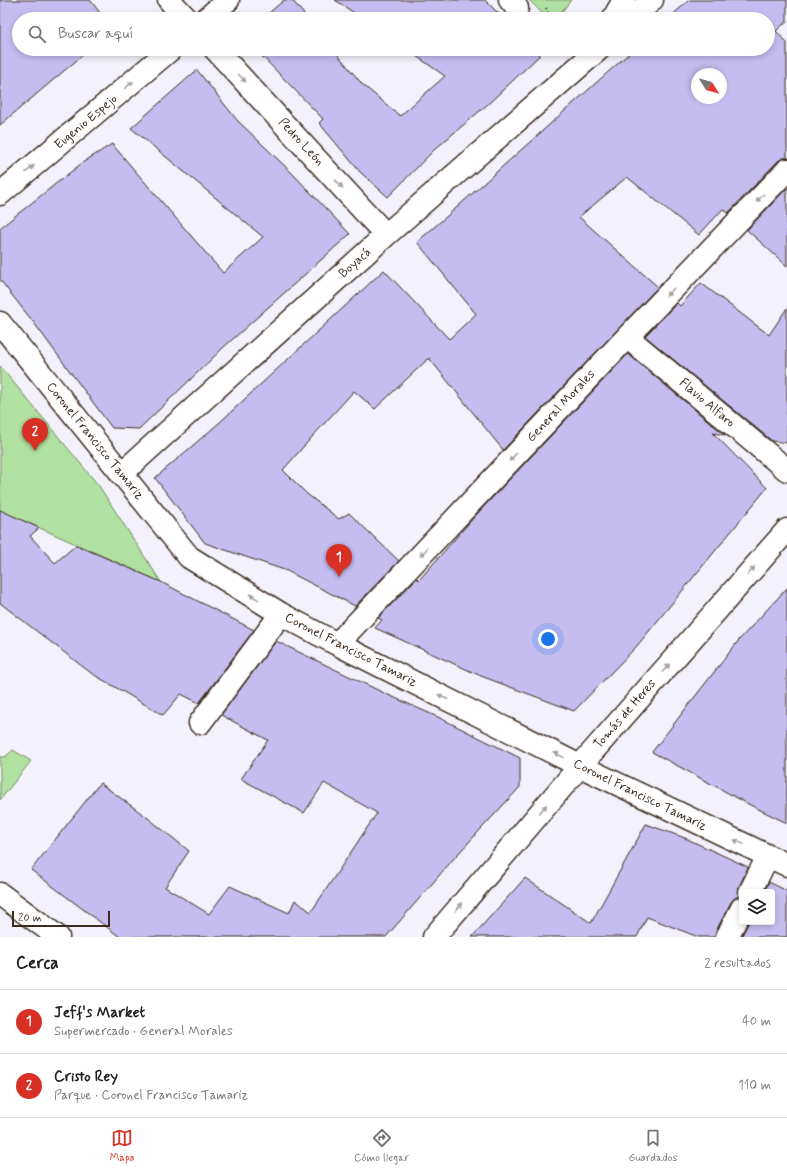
<!DOCTYPE html>
<html lang="es">
<head>
<meta charset="utf-8">
<style>
  :root { --surface:#fff; --page:#f6f6f6; --text:#222; --muted:#767676; --line:#e0e0e0; --accent:#d93025 }
  body { margin:0; font-family:Mynerve,sans-serif; background:var(--page); color:var(--text) }
  .controls { position:absolute; right:12px; bottom:12px; display:grid; overflow:hidden; border-radius:4px; box-shadow:0 2px 6px #0003 }
  .controls button { width:36px; height:36px; display:grid; place-items:center; padding:0; border:0; border-bottom:1px solid var(--line); background:var(--surface); color:var(--text); font:20px sans-serif }
  .compass { position:absolute; left:691px; top:68px; width:36px; height:36px; border-radius:50%; background:var(--surface); box-shadow:0 2px 6px #0003; rotate:127deg }
  .scale { position:absolute; left:12px; bottom:10px; width:98px; box-sizing:border-box; padding-left:4px; border:2px solid #3b2a1e; border-top:0; font-size:11px; line-height:14px; white-space:nowrap; color:#3b2a1e; -webkit-text-stroke:3px #fff; paint-order:stroke }
  .you { position:absolute; left:548px; top:639px; width:14px; height:14px; margin:-10px; border:3px solid #fff; border-radius:50%; background:#1a73e8; box-shadow:0 0 0 6px #1a73e833 }
  .badge { display:grid; place-items:center; width:26px; height:26px; border-radius:50%; background:var(--accent); color:#fff; font-size:13px; font-weight:700 }
  .pin { position:absolute; translate:-50% -33px; filter:drop-shadow(0 1px 2px #0008) }
  .pin::after { content:''; position:absolute; top:21px; width:14px; height:12px; background:inherit; clip-path:polygon(0 0,100% 0,50% 100%) }
  .list { margin:0; padding:0; list-style:none }
  h2 { display:flex; justify-content:space-between; align-items:center; height:52px; margin:0; padding:0 16px; font-size:17px }
  h2 small { font-size:13px; font-weight:400; color:var(--muted) }
  .list li { display:grid; grid-template-columns:26px 1fr auto; gap:12px; align-items:center; box-sizing:border-box; height:64px; padding:0 16px; border-top:1px solid var(--line) }
  .list b { display:block; font-size:15px; white-space:nowrap }
  .list p { margin:0; font-size:13px; white-space:nowrap; color:var(--muted) }
  .list em { font-size:13px; font-style:normal; color:var(--muted) }
  .icon { flex:none; width:22px; height:22px; fill:none; stroke:currentColor; stroke-width:2; stroke-linecap:round; stroke-linejoin:round }
  .map { position:relative; flex:none; width:787px; height:937px; overflow:hidden }
  .search { position:absolute; background:var(--surface); box-shadow:0 2px 6px #0003; left:12px; right:12px; top:12px; height:44px; display:flex; align-items:center; gap:10px; box-sizing:border-box; padding:0 14px; border-radius:22px; color:var(--muted); font-size:15px }
  .sheet { height:180px; background:var(--surface) }
  nav { display:flex; justify-content:space-around; align-items:center; box-sizing:border-box; height:56px; border-top:1px solid var(--line); background:var(--surface); font-size:11px; color:var(--muted) }
  nav a { display:grid; justify-items:center; gap:2px }
  nav .on { color:var(--accent) }
  .map>svg:first-child { display:block }
  .green { fill:#b1e1a1; stroke:#768660 }
  .building { fill:#c5bdef; stroke:#3b2a1e; fill-rule:evenodd }
  .lines { fill:none; stroke-linecap:round; stroke-linejoin:round }
  .street-casing { stroke:#3b2a1e; stroke-width:25 }
  .path { stroke:#3b2a1e; stroke-width:2.5; stroke-dasharray:1 3; stroke-linecap:butt }
  .street { stroke:#fff; stroke-width:22 }
  .oneway { fill:#a79f9a }
  .labels { text-anchor:middle; dominant-baseline:central; stroke-width:3; stroke-linejoin:round; paint-order:stroke }
  .street-label { font-size:13px; fill:#3b2a1e; stroke:#fff }
</style>
</head>
<body>
<div class="map">
<svg width="787" height="937" viewBox="0 0 787 937">
  <rect width="100%" height="100%" fill="#f3f2fc"/>
  <filter id="ink" filterUnits="userSpaceOnUse"><feTurbulence type="fractalNoise" baseFrequency=".025" numOctaves="2"/><feDisplacementMap in="SourceGraphic" scale="8" xChannelSelector="R" yChannelSelector="G"/><feConvolveMatrix kernelMatrix="1 2 1 2 8 2 1 2 1" color-interpolation-filters="sRGB"/></filter>
  <g filter="url(#ink)">
    <path class="green" d="M 529,0 L 571,0 L 556,19 L 548,19 Z
      M 0,366 L 99,486 L 161,582 L 13,516 L 0,513 Z
      M 13,750 L 31,761 L 0,800 L 0,757 L 5,757 Z"/>
    <path class="building" d="M 0,0 L 90,0 L 105,19 L 19,19 L 19,49 L 90,49 L 0,125 Z
      M 284,0 L 292,0 L 308,19 L 262,19 Z
      M 335,0 L 485,0 L 504,19 L 363,19 Z
      M 689,0 L 787,0 L 787,21 L 776,31 L 787,43 L 787,158 L 783,158 L 778,161 L 728,213 L 723,209 L 699,235 L 627,177 L 579,217 L 658,287 L 503,450 L 429,358 L 375,409 L 354,391 L 312,437 L 283,470 L 307,494 L 339,519 L 349,513 L 399,561 L 355,606 L 287,571 L 205,543 L 155,478 L 219,423 L 384,270 L 449,339 L 476,314 L 417,242 L 455,209 L 634,49 L 768,49 L 768,19 L 668,19 ZM 697,74 L 721,74 L 721,98 L 697,98 Z
      M 255,49 L 333,49 L 362,84 L 400,116 L 445,76 L 406,49 L 534,49 L 540,55 L 488,104 L 434,150 L 388,197 L 360,172 L 319,123 L 323,119 Z
      M 197,70 L 237,120 L 291,172 L 350,234 L 224,347 L 139,429 L 112,428 L 34,323 L 0,280 L 0,228 L 82,163 L 112,144 L 223,273 L 263,237 L 131,128 Z
      M 787,188 L 787,266 L 747,230 Z
      M 701,283 L 769,335 L 787,308 L 787,443 L 772,441 L 645,336 L 677,303 L 680,306 Z
      M 628,354 L 725,435 L 713,433 L 767,488 L 636,647 L 574,711 L 481,676 L 375,628 L 382,620 L 378,618 L 417,578 L 419,580 L 475,516 Z
      M 0,510 L 39,528 L 30,536 L 55,563 L 76,545 L 161,582 L 254,630 L 199,703 L 181,694 L 163,715 L 91,673 L 0,603 Z
      M 787,588 L 787,823 L 752,806 L 652,752 L 739,640 Z
      M 276,641 L 384,693 L 440,718 L 520,758 L 520,787 L 456,856 L 386,937 L 120,937 L 31,870 L 100,783 L 148,818 L 189,851 L 165,887 L 209,914 L 230,886 L 289,913 L 295,900 L 311,912 L 377,813 L 324,783 L 304,813 L 241,779 L 268,740 L 221,715 Z
      M 646,824 L 685,838 L 748,867 L 739,887 L 738,892 L 739,896 L 735,898 L 731,902 L 716,931 L 715,937 L 698,937 L 647,917 L 637,937 L 472,937 L 525,878 L 591,923 Z
      M 769,882 L 787,891 L 787,937 L 741,937 L 749,922 L 772,922 L 772,892 L 764,892 Z"/>
    <g class="lines">
      <g class="street-casing">
        <path id="street" d="M 169,0 L 187,19
          M 510,0 L 517,8
          M 206,19 L 228,0
          M 613,19 L 624,0
          M 631,19 L 652,0
          M 215,49 L 386,235
          M 0,194 L 171,49
          M 0,323 L 189,557 L 281,614 L 337,644 L 580,766 L 787,865
          M 627,337 L 787,470
          M 121,474 L 386,235 L 599,49
          M 337,644 L 627,337 L 787,170
          M 200,723 L 281,614
          M 750,892 L 768,856
          M 0,894 L 58,937
          M 434,937 L 580,766 L 787,530
          M 727,937 L 742,908"/>
      </g>
      <path class="path" d="M 546,8 L 550,19"/>
      <use href="#street" class="street"/>
    </g>
    <defs><path id="oneway-solid" d="M-6-.8H1V-3.2L6.5 0L1 3.2V.8H-6Z"/></defs>
    <g class="oneway">
      <use href="#oneway-solid" transform="translate(242 78) rotate(47)"/>
      <use href="#oneway-solid" transform="translate(129 85) rotate(-40)"/>
      <use href="#oneway-solid" transform="translate(30 169) rotate(-40)"/>
      <use href="#oneway-solid" transform="translate(339 184) rotate(47)"/>
      <use href="#oneway-solid" transform="translate(760 198) rotate(134)"/>
      <use href="#oneway-solid" transform="translate(670 292) rotate(134)"/>
      <use href="#oneway-solid" transform="translate(513 457) rotate(133)"/>
      <use href="#oneway-solid" transform="translate(424 552) rotate(133)"/>
      <use href="#oneway-solid" transform="translate(751 571) rotate(-49)"/>
      <use href="#oneway-solid" transform="translate(254 597) rotate(-148)"/>
      <use href="#oneway-solid" transform="translate(666 668) rotate(-49)"/>
      <use href="#oneway-solid" transform="translate(443 697) rotate(-153)"/>
      <use href="#oneway-solid" transform="translate(559 755) rotate(-153)"/>
      <use href="#oneway-solid" transform="translate(543 809) rotate(-49)"/>
      <use href="#oneway-solid" transform="translate(739 842) rotate(-154)"/>
      <use href="#oneway-solid" transform="translate(459 907) rotate(-49)"/>
    </g>
  </g>
  <g class="labels">
    <g class="street-label">
      <text transform="translate(86 122) rotate(-40)">Eugenio Espejo</text>
      <text transform="translate(301 142) rotate(47)">Pedro León</text>
      <text transform="translate(355 263) rotate(-42)">Boyacá</text>
      <text transform="translate(707 403) rotate(40)">Flavio Alfaro</text>
      <text transform="translate(561 406) rotate(-47)">General Morales</text>
      <text transform="translate(95 441) rotate(51)">Coronel Francisco Tamariz</text>
      <text transform="translate(351 650) rotate(27)">Coronel Francisco Tamariz</text>
      <text transform="translate(625 714) rotate(-49)">Tomás de Heres</text>
      <text transform="translate(640 795) rotate(26)">Coronel Francisco Tamariz</text>
    </g>
  </g>
</svg>
<div class="controls">
<button><svg class="icon" aria-label="layers" viewBox="0 0 24 24"><path d="M12 4l9 5-9 5-9-5zM3 14l9 5 9-5"/></svg></button>
</div>
<svg class="compass" viewBox="-18 -18 36 36"><path d="M0-13l5 13h-10z" fill="#e53935"/><path d="M0 13l5-13h-10z" fill="#767676"/></svg>
<div class="scale">20 m</div>
<div class="you"></div>
<div class="pin badge" style="left:339px;top:577px">1</div>
<div class="pin badge" style="left:35px;top:451px">2</div>
<div class="search"><svg class="icon" aria-label="search" viewBox="0 0 24 24"><circle cx="10" cy="10" r="6"/><path d="M15 15l6 6"/></svg>Buscar aquí</div>
</div>
<section class="sheet">
<h2>Cerca<small>2 resultados</small></h2>
<ul class="list">
<li><span class="badge">1</span><div><b>Jeff's Market</b><p>Supermercado · General Morales</p></div><em>40 m</em></li>
<li><span class="badge">2</span><div><b>Cristo Rey</b><p>Parque · Coronel Francisco Tamariz</p></div><em>110 m</em></li>
</ul>
</section>
<nav>
<a class="on"><svg class="icon" aria-label="map" viewBox="0 0 24 24"><path d="M3 6l6-2 6 2 6-2v14l-6 2-6-2-6 2zM9 4v14M15 6v14"/></svg>Mapa</a>
<a><svg class="icon" aria-label="directions" viewBox="0 0 24 24"><path d="M12 3l9 9-9 9-9-9zM9 14v-3h6M13 9l2 2-2 2"/></svg>Cómo llegar</a>
<a><svg class="icon" aria-label="saved" viewBox="0 0 24 24"><path d="M7 4h10v16l-5-4-5 4z"/></svg>Guardados</a>
</nav>
</body>
</html>
